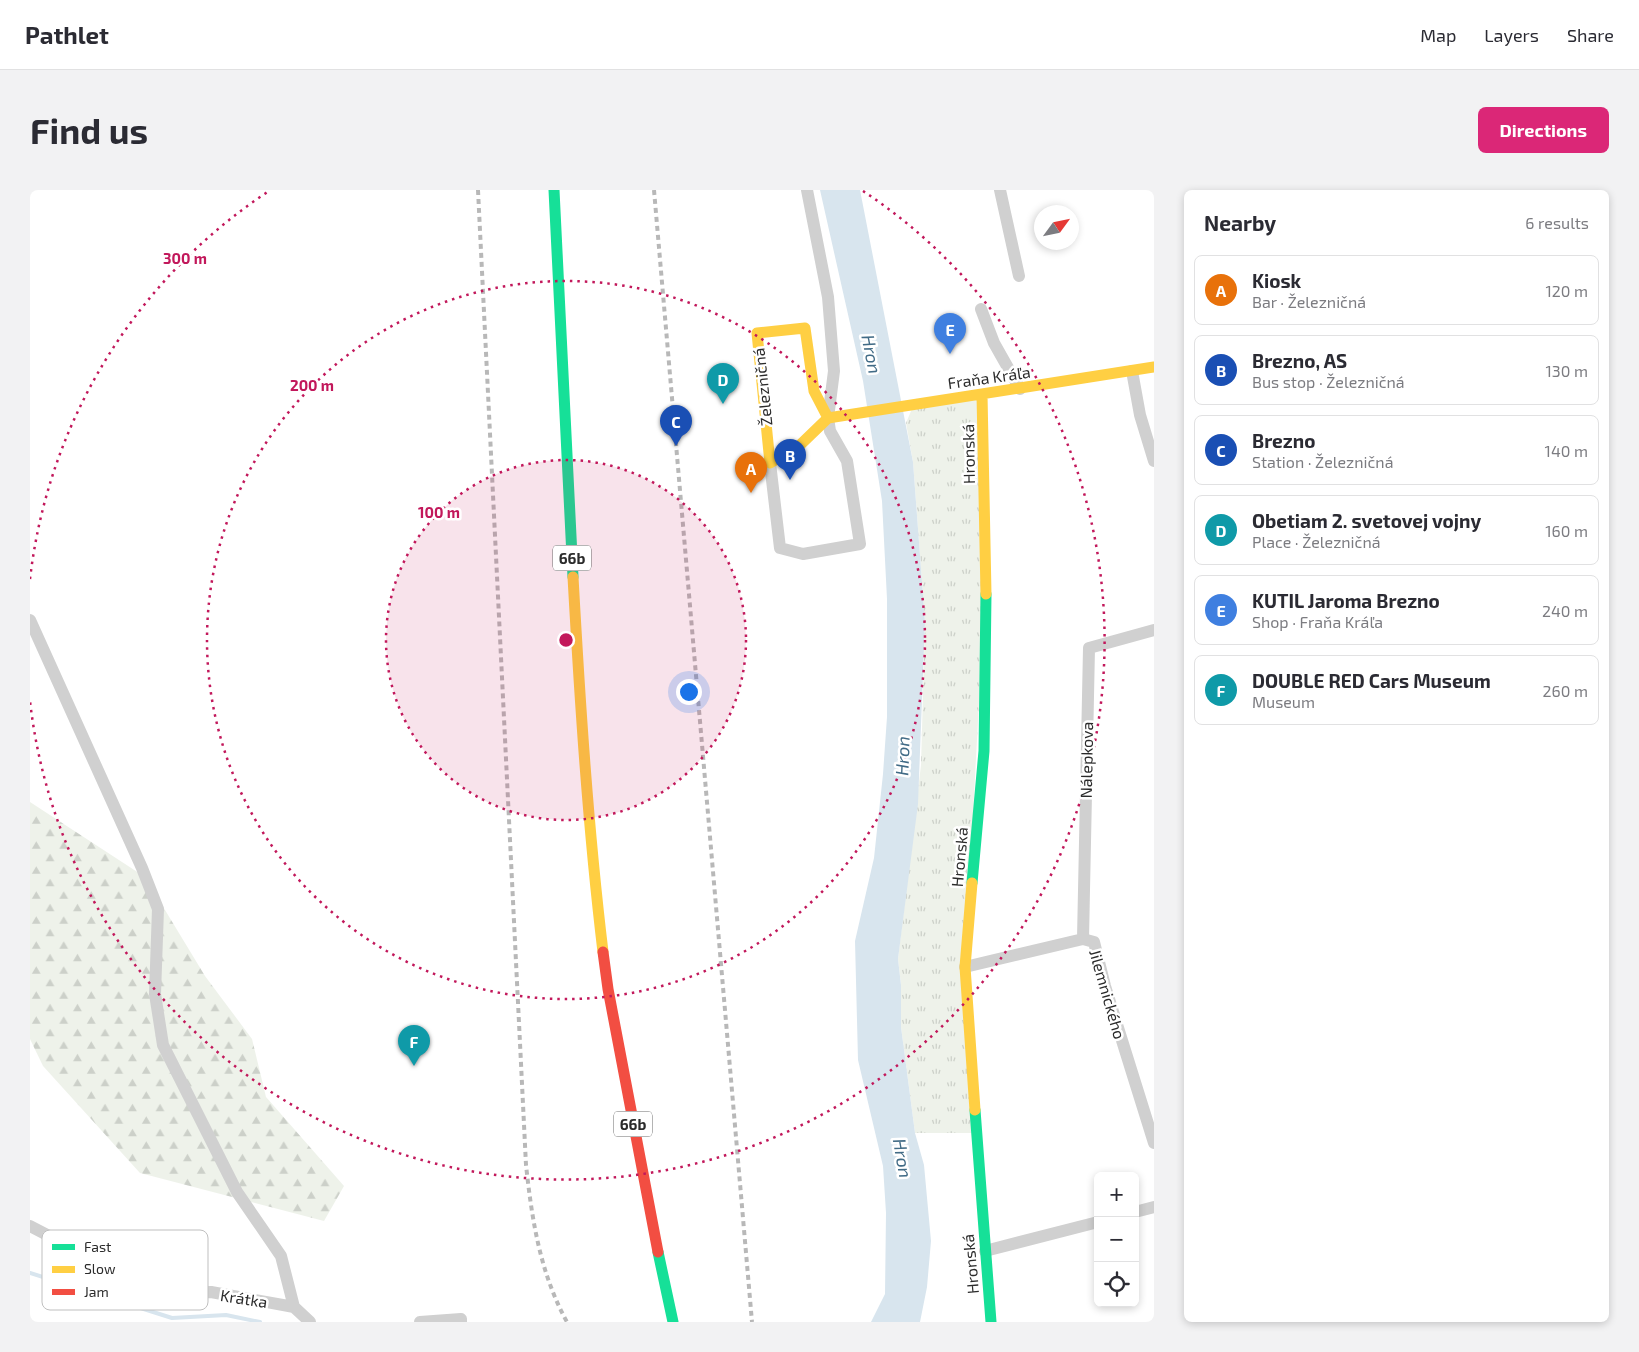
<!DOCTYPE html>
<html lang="en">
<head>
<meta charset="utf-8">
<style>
  :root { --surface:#fff; --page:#f2f2f3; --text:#2b2b33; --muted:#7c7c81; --line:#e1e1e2; --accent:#db2777 }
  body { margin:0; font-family:"Exo 2",sans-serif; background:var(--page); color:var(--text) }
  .controls { position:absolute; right:15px; bottom:15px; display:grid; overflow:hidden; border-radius:8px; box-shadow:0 2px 8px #0003 }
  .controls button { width:45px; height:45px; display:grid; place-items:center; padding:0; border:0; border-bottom:1px solid var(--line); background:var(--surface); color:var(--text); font:25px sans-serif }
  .compass { position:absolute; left:1004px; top:15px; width:45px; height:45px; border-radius:50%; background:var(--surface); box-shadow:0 2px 8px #0003; rotate:57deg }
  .you { position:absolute; left:658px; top:501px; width:18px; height:18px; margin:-12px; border:4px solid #fff; border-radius:50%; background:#1a73e8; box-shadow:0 0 0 8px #1a73e833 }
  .badge { display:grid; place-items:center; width:32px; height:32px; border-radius:50%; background:var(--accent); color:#fff; font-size:16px; font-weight:700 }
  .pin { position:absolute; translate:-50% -41px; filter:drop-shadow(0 1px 2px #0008) }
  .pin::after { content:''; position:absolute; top:26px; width:18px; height:15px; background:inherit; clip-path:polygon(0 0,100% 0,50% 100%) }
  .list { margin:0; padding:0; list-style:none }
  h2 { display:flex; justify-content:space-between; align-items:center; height:65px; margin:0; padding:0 20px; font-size:21px }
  h2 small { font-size:16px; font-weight:400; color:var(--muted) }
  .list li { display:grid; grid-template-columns:32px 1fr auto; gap:15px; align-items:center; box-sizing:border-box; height:70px; margin:0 10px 10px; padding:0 10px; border:1px solid var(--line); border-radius:8px }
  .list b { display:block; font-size:19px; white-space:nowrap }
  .list p { margin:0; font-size:16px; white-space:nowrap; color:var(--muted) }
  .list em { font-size:16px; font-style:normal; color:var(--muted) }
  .icon { flex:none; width:28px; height:28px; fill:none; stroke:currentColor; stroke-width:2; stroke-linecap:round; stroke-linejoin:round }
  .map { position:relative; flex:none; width:1124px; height:1132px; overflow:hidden; border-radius:8px }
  header { display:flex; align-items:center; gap:30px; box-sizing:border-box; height:70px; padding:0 25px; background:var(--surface); border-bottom:1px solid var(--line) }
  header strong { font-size:24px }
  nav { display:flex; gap:28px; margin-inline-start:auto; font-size:18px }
  .intro { display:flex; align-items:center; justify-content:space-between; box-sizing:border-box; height:120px; padding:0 30px }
  h1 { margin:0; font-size:35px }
  .button { padding:12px 22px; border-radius:8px; background:var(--accent); color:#fff; font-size:18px; font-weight:700 }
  main { display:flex; gap:30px; padding:0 30px }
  aside { flex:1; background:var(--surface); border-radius:8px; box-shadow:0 2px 8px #0003 }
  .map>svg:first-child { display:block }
  .forest { fill:url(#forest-firs) }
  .park { fill:url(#park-tufts) }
  .water { fill:#d8e5ee }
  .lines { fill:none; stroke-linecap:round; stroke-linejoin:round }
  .stream { stroke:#d8e5ee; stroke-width:4 }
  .street { stroke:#d0d0d0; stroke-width:12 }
  .fast { stroke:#16e098; stroke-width:11 }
  .slow { stroke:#ffcf43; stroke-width:11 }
  .jam { stroke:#f24e42; stroke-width:11 }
  .rail { stroke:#b8b8b8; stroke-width:4; stroke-dasharray:5 4; stroke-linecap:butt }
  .ring { fill:none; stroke:#c2185b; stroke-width:2.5; stroke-dasharray:2.5 5 }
  .labels { text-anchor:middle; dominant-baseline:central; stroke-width:5; stroke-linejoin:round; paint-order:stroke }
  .shield { fill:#fff; stroke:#6b6b6b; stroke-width:1 }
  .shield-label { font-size:15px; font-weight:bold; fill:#2b2b2b }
  .street-label { font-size:16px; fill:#2b2b2b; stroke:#fff }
  .water-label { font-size:18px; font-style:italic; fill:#416b86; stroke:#fff }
  .key { fill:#fff; stroke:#bfbfbf; stroke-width:1 }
  .key-label { font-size:14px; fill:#2b2b2b }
  .centre { fill:#c2185b; stroke:#fff; stroke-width:2.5 }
  .ring-label { font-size:15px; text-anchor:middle; font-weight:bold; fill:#c2185b; stroke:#fff; stroke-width:5; stroke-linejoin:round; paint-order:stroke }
</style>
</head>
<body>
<header>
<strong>Pathlet</strong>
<nav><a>Map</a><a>Layers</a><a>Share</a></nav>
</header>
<div class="intro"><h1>Find us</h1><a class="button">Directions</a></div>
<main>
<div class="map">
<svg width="1124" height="1132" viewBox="0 0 1124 1132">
  <defs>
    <pattern id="forest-firs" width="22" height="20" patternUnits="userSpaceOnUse" patternTransform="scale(1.25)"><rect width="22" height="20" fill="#eef2ea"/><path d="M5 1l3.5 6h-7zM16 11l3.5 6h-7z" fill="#ccd0c9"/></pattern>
    <pattern id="park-tufts" width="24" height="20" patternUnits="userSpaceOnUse" patternTransform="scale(1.25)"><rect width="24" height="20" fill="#eef2ea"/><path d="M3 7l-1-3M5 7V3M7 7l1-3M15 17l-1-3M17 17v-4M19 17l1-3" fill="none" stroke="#ccd0c9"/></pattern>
  </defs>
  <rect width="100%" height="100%" fill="#fff"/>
  <path class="forest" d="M 0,612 L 115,687 L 175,786 L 222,849 L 236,907 L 314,996 L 294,1031 L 110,983 L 13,876 L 0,849 Z"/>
  <path class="park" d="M 952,204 L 956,379 L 935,777 L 946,943 L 885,943 L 871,837 L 871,795 L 868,769 L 891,575 L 895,432 L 883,272 L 876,233 L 884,214 Z"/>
  <path class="water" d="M 790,0 L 830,0 L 883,272 L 895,432 L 888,614 L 868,769 L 871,795 L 871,837 L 885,943 L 894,975 L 901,1051 L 897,1097 L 890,1132 L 841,1132 L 855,1104 L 856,1023 L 853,976 L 828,870 L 825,751 L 844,668 L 853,584 L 857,527 L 857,409 L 852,311 L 833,191 Z"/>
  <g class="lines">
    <path class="stream" d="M 0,1083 L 142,1128 L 196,1125 L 230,1132"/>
    <path class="street" d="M 970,0 L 989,86
      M 951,119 L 964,153 L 990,199
      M 1102,181 L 1110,225 L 1124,271
      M 740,273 L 750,358 L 773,364 L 830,354 L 817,271 L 800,241 L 798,228 L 804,181 L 798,107 L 777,0
      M 0,430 L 112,678 L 128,719 L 125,804 L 133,855 L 207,1002 L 251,1066 L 264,1117 L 280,1132
      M 1053,749 L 1059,458 L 1124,440
      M 935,777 L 1053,749 L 1064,752 L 1075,796 L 1124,953
      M 1105,1022 L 1124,1017
      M 0,1036 L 100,1088 L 147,1103 L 181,1102 L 264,1117
      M 955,1061 L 1068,1032
      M 390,1132 L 431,1129 L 431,1132"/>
    <path class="fast" d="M 524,0 L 543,387
      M 942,693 L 954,561 L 956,404
      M 945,920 L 961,1132
      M 628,1062 L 643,1132"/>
    <path class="slow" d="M 775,138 L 784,201 L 798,228 L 769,256 L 740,273 L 727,143 Z
      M 952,204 L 956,404
      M 798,228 L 1124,177
      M 543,387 C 550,513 558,637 573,762
      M 942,693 L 935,777 L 945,920"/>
    <path class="jam" d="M 573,762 L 578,799 L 628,1062"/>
    <path class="rail" d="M 448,0 L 496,975 C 502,1030 510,1083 537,1132
      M 624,0 L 722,1132"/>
  </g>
  <circle cx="536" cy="450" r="180" fill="#c2185b" fill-opacity=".12"/>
  <g class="ring">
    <circle cx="536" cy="450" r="180"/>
    <circle cx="536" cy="450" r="359"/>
    <path d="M0 389A539 539 0 0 1 239 1M833 1A539 539 0 1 1 0 511"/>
  </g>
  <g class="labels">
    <g class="shield">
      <rect x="523" y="355.5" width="38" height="25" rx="4"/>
      <rect x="584" y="921.5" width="38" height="25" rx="4"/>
    </g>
    <g class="shield-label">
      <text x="542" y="368">66b</text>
      <text x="603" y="934">66b</text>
    </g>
    <g class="street-label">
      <text transform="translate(959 187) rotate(-8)">Fraňa Kráľa</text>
      <text transform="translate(732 197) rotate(-96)">Železničná</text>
      <text transform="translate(938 264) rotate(-91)">Hronská</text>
      <text transform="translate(1056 570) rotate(-89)">Nálepkova</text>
      <text transform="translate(929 667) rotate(-85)">Hronská</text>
      <text transform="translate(1078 804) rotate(74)">Jilemnického</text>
      <text transform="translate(940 1074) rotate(-95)">Hronská</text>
      <text transform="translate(214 1108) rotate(9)">Krátka</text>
    </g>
    <g class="water-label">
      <text transform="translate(842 164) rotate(79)">Hron</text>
      <text transform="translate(872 566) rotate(-88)">Hron</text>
      <text transform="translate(873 968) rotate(80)">Hron</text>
    </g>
  </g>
  <rect x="12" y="1040" width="166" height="80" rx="8" class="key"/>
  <rect x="22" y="1054" width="23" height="6" fill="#16e098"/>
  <rect x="22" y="1076" width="23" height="7" fill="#ffcf43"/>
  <rect x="22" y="1099" width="23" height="6" fill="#f24e42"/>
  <g class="key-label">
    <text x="54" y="1062">Fast</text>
    <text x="54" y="1084">Slow</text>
    <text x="54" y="1107">Jam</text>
  </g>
  <circle cx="536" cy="450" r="8" class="centre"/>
  <g class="ring-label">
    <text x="155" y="74">300 m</text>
    <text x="282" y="201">200 m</text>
    <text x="409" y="328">100 m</text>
  </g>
</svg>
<div class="controls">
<button>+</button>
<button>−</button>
<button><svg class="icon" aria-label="locate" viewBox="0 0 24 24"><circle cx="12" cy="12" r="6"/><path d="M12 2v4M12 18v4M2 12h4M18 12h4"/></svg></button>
</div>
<svg class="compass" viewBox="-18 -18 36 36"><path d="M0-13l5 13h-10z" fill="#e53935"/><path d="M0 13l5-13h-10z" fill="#7c7c81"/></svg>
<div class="you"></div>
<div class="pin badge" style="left:721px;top:303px;background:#e8710a">A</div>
<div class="pin badge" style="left:760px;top:290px;background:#1a4fb4">B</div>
<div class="pin badge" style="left:646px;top:256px;background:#1a4fb4">C</div>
<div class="pin badge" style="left:693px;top:214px;background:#0f9aa8">D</div>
<div class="pin badge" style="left:920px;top:164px;background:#3f7fe0">E</div>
<div class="pin badge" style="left:384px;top:876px;background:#0f9aa8">F</div>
</div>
<aside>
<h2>Nearby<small>6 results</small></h2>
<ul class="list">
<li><span class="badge" style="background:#e8710a">A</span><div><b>Kiosk</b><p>Bar · Železničná</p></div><em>120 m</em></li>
<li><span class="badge" style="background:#1a4fb4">B</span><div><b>Brezno, AS</b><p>Bus stop · Železničná</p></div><em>130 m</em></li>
<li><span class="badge" style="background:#1a4fb4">C</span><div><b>Brezno</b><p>Station · Železničná</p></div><em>140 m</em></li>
<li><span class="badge" style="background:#0f9aa8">D</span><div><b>Obetiam 2. svetovej vojny</b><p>Place · Železničná</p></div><em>160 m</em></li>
<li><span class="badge" style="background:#3f7fe0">E</span><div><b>KUTIL Jaroma Brezno</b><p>Shop · Fraňa Kráľa</p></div><em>240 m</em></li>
<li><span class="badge" style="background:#0f9aa8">F</span><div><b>DOUBLE RED Cars Museum</b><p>Museum</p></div><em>260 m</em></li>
</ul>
</aside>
</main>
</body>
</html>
